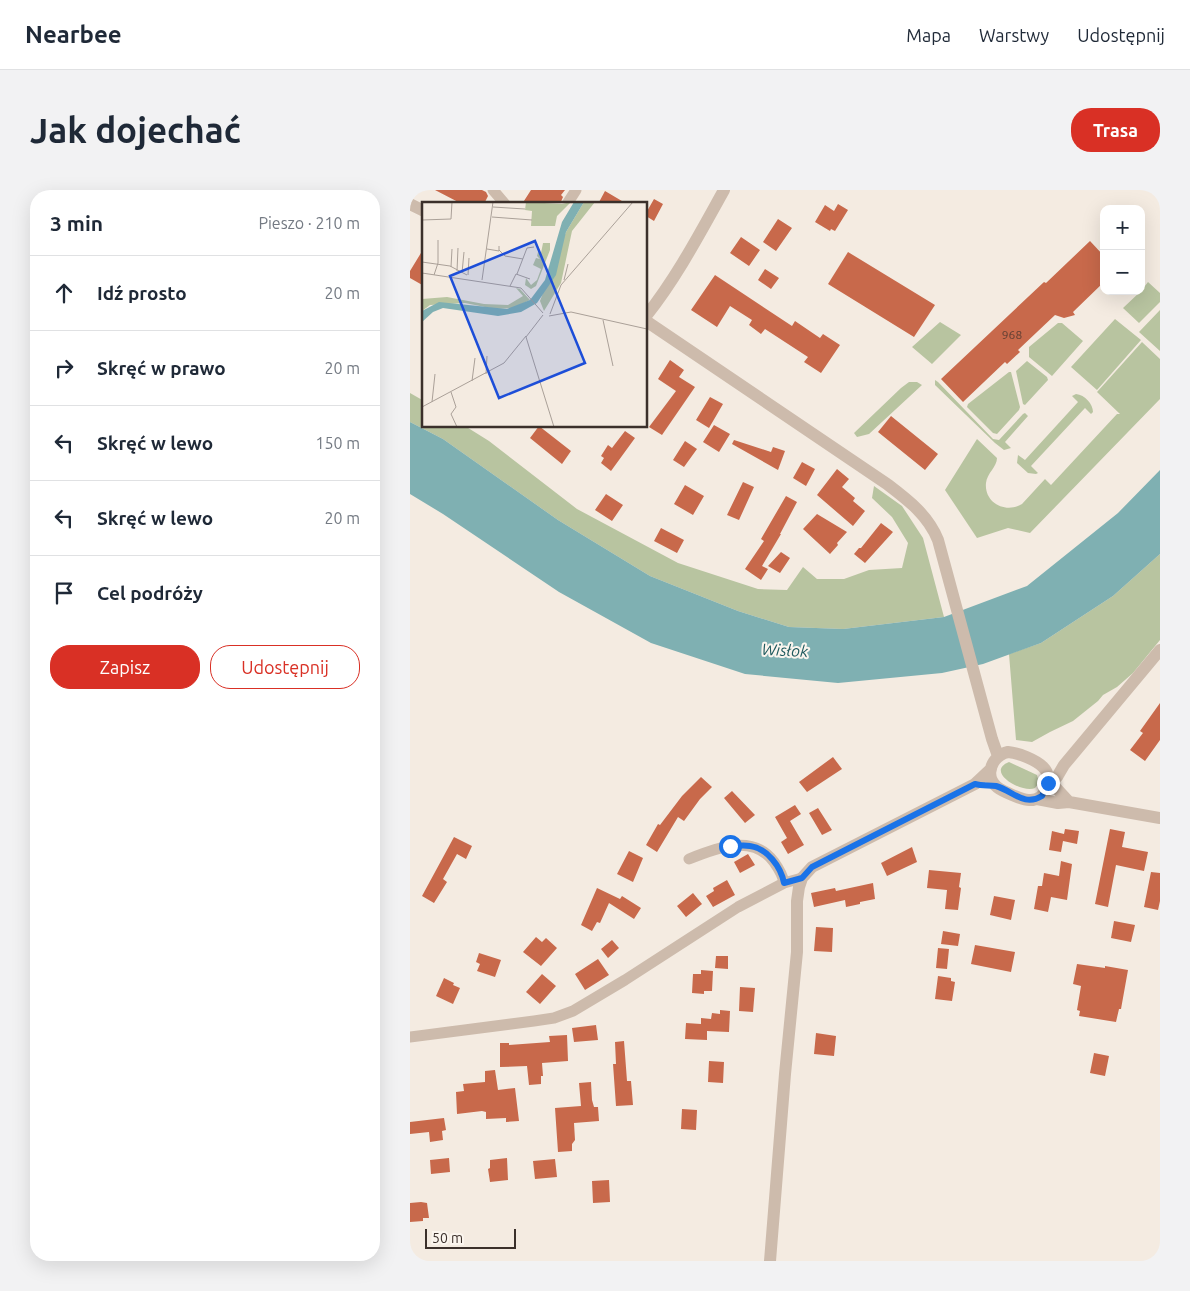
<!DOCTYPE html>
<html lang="pl">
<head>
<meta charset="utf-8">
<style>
  :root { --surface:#fff; --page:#f2f2f3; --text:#1f2937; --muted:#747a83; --line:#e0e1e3; --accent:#d93025 }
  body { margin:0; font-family:Ubuntu,sans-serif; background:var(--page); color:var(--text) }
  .controls { position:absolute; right:15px; top:15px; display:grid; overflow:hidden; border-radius:10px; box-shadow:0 5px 20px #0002 }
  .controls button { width:45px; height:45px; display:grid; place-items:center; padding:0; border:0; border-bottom:1px solid var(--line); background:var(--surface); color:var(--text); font:25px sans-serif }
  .scale { position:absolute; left:15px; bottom:12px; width:91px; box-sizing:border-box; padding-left:5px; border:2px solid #3b302b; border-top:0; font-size:14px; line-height:18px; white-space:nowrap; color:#3b302b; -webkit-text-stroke:4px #fbf5ee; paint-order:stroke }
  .stop { position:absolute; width:15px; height:15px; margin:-11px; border:4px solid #1a73e8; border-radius:50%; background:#fff }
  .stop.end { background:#1a73e8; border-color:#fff; box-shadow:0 1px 5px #0008 }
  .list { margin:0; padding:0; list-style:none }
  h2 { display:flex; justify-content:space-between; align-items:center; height:65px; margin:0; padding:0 20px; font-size:21px }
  h2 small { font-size:16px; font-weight:400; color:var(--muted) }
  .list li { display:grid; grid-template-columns:32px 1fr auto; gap:15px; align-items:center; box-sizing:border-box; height:75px; padding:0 20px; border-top:1px solid var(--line) }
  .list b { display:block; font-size:19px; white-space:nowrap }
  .list em { font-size:16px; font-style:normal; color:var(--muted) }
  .actions { display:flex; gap:10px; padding:15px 20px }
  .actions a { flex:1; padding:11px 0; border:1px solid var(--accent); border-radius:20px; text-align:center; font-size:18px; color:var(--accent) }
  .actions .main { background:var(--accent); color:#fff }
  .icon { flex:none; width:28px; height:28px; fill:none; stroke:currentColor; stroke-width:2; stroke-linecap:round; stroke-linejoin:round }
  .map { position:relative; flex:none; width:750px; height:1071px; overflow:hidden; border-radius:20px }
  header { display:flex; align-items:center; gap:30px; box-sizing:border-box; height:70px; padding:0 25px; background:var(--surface); border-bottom:1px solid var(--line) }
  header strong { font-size:24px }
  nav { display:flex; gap:28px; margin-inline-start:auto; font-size:18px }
  .intro { display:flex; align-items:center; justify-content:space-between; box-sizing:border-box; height:120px; padding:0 30px }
  h1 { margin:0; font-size:35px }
  .button { padding:12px 22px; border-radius:20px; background:var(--accent); color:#fff; font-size:18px; font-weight:700 }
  main { display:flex; gap:30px; padding:0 30px }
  aside { flex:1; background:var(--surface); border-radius:20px; box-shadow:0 5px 20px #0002 }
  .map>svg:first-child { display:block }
  .green { fill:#b8c4a0 }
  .water { fill:#7fb0b2 }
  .building { fill:#c8694b }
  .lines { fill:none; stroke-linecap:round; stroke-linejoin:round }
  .minor { stroke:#cdbbac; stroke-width:11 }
  .tertiary { stroke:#cdbbac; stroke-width:12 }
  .route { stroke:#1a73e8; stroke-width:6 }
  .labels { text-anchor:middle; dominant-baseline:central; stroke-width:4; stroke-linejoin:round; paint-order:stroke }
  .number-label { font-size:12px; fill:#5e3e33 }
  .water-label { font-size:16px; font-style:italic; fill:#1f5a5e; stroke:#fbf5ee }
  .inset-road { fill:none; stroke:#aaa098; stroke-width:1 }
  .view { fill:#1d4ed8; fill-opacity:0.15; stroke:#1d4ed8; stroke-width:2.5 }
  .inset-edge { fill:none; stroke:#3b302b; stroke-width:2.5 }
</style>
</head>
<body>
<header>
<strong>Nearbee</strong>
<nav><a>Mapa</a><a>Warstwy</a><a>Udostępnij</a></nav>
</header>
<div class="intro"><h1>Jak dojechać</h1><a class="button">Trasa</a></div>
<main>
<aside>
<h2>3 min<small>Pieszo · 210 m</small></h2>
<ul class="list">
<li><svg class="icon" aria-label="ahead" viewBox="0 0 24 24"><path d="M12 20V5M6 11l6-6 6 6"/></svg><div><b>Idź prosto</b></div><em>20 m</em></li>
<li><svg class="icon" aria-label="right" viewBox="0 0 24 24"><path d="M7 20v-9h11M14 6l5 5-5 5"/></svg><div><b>Skręć w prawo</b></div><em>20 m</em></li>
<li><svg class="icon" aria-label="left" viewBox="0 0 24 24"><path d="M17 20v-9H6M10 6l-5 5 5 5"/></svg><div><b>Skręć w lewo</b></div><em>150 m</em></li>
<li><svg class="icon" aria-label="left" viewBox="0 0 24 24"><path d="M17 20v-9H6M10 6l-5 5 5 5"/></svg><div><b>Skręć w lewo</b></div><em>20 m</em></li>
<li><svg class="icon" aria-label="arrive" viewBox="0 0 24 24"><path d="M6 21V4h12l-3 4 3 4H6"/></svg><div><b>Cel podróży</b></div></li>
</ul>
<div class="actions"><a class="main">Zapisz</a><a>Udostępnij</a></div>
</aside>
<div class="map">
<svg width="750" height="1071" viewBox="0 0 750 1071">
  <rect width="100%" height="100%" fill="#f4ebe1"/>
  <path class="green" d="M 738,92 L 750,103 L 750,112 L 729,133 L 713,118 L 731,101 Z
    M 750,120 L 750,161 L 729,142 Z
    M 705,129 L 731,150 L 687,200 L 661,177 Z
    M 530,132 L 551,145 L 522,174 L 502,157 Z
    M 648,133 L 652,133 L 673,151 L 642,186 L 619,167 L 619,157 Z
    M 732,152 L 750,169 L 750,209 L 620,343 L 598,338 L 567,348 L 535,300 L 567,249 L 587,268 C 587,277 577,283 576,293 C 574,313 596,324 612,314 L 635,289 L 641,295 L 707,224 L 710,224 L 687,202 Z
    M 617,171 L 637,187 L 638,190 L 615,215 L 613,214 L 606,181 Z
    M 599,182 L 601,182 L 610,217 L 609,220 L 587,244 L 583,243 L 557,217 L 558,214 Z
    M 525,190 L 528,192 L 583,249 L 589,250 L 613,224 L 615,223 L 618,226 L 595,252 L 601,258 L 594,260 L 585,253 L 525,195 Z
    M 499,192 L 507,192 L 512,195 L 459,244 L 447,247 L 444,243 L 491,198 Z
    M 0,203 L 14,211 L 14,236 L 55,236 L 79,251 L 167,319 L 268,373 L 348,399 L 377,400 L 393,377 L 407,389 L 434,389 L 459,380 L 492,378 L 498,353 L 482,327 L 462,308 L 464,296 L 492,316 L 513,348 L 534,427 L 433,439 L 379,437 L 328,421 L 240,386 L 148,330 L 33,249 L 0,232 Z
    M 666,204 C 675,205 683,214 683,222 L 681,224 L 675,218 L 621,276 L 628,283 L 626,284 L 618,283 L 607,273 L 608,265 L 615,270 L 668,212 L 662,206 Z
    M 750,364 L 750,450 L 723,483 L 707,497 L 693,505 L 688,511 L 663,531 L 640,542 L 622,552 L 606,550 L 599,464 L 631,453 L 703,406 Z
    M 599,572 L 627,585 L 629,593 L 625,598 C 613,604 574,582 599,572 Z"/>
  <path class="water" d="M 0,232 L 33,249 L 148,330 L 240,386 L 328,421 L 379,437 L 433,439 L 534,427 L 617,396 L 708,323 L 750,280 L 750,364 L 703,406 L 631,453 L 573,474 L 532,483 L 428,493 L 335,484 L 241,453 L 149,402 L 33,324 L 0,304 Z"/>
  <path class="building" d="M 25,0 L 72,0 L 76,2 L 78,6 L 74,14 L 52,14 Z
    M 121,0 L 155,0 L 151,5 L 153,7 L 150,14 L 112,14 Z
    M 195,1 L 217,14 L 188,14 Z
    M 244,9 L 253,14 L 244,31 L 236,26 L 236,23 Z
    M 428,14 L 438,20 L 425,41 L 421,39 L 420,41 L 405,32 L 415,15 L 424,21 Z
    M 368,29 L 382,38 L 366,61 L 353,52 Z
    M 331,47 L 350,60 L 339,76 L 320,63 Z
    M 680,51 L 694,66 L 694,92 L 663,122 L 665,125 L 654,128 L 645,125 L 608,160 L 610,162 L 597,174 L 595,172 L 553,212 L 531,189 L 634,92 L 636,93 Z
    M 14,58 L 14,96 L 0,88 L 0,81 Z
    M 438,62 L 525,115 L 504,147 L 418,94 Z
    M 355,79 L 369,88 L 361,99 L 348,90 Z
    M 305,85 L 382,136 L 385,131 L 410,148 L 413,144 L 430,155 L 411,183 L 394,172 L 398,167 L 355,139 L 351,144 L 339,135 L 342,130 L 320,116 L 307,137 L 281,120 Z
    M 260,170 L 274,180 L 269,187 L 285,197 L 252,245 L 239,237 L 266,201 L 248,189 Z
    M 300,207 L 313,214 L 299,238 L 286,230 Z
    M 481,226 L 528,264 L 515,280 L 468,242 Z
    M 304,235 L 320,244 L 309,262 L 293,252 Z
    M 129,236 L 161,261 L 152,274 L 120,248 Z
    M 215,241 L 225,248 L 201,281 L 191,273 L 194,268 L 191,266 L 198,255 L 202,258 L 205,254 Z
    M 324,250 L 361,262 L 363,257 L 375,261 L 368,280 L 322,254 Z
    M 275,251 L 287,259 L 274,277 L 263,270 Z
    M 392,272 L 405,279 L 396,296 L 383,288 Z
    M 427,279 L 439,289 L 432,297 L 445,308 L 443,311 L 455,321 L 443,336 L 407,305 Z
    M 333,292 L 344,297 L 329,330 L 317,325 Z
    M 275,295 L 294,306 L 283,325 L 264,314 Z
    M 196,304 L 213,315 L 202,331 L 185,320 Z
    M 376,306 L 387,312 L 370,344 L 371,344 L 352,376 L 358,379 L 351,390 L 335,379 L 354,351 L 351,349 Z
    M 407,324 L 437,342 L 427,353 L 428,355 L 420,364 L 393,339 Z
    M 471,333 L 483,342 L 455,373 L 444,364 L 449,358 L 451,358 Z
    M 251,338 L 274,350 L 267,363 L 244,351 Z
    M 371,362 L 380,368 L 370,383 L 358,376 Z
    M 750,513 L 750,550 L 735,571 L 720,560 L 733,543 L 730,541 Z
    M 423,567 L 432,579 L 397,602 L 389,592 Z
    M 291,587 L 302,597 L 290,609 L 274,631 L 268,627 L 247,662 L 236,655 L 248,634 L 250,635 L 272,606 Z
    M 322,601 L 345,625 L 335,633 L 314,608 Z
    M 385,615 L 391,624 L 380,631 L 394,655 L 378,664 L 371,652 L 377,648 L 365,627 Z
    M 408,618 L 422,640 L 412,645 L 399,623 Z
    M 655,639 L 669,641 L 667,654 L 653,651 L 651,662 L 639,660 L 642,641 L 654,644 Z
    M 700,639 L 715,642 L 712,657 L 738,662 L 734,681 L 706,675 L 698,717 L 685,714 Z
    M 44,647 L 62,656 L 56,669 L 47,664 L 33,689 L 37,692 L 24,713 L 12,706 Z
    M 502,657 L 507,672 L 477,686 L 471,673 Z
    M 219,661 L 233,668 L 223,692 L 207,684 Z
    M 338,664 L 345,675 L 330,683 L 324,672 Z
    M 651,671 L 662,674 L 657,710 L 641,707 L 638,722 L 624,719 L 628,696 L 632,696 L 634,683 L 649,686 Z
    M 519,680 L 551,683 L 549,697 L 551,698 L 548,720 L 535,719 L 537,700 L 517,698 Z
    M 741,682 L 750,683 L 750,711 L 748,720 L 734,717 Z
    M 317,690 L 325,705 L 303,717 L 296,706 L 304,701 L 303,698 Z
    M 463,693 L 465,709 L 450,712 L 450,714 L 436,717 L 435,710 L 404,717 L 401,703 L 425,698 L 426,701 Z
    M 187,698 L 210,709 L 212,706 L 231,718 L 224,729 L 199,713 L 190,733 L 187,732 L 182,741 L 171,735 Z
    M 283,703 L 292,714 L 276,727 L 267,716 Z
    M 584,706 L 605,710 L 601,730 L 580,725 Z
    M 704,731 L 725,735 L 721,752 L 701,748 Z
    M 406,737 L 423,738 L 422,762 L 404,761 Z
    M 533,741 L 550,744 L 548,756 L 531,754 Z
    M 126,747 L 132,752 L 136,748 L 147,758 L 131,776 L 113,762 Z
    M 202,750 L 209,758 L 198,768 L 191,759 Z
    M 565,755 L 605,762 L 601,782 L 561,774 Z
    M 528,758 L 539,759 L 537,779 L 526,778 Z
    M 69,763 L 91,770 L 85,787 L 67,781 L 70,774 L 66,772 Z
    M 306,766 L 318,766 L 318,779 L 305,778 Z
    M 188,769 L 199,785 L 175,800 L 165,784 Z
    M 667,774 L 695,778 L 695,776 L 718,780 L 711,819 L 709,819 L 706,832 L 669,826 L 670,821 L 667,820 L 671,796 L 663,794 Z
    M 291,780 L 303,781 L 302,801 L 294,801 L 294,804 L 282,803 L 283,784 L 291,784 Z
    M 132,784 L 146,796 L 130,814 L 116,802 Z
    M 528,786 L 541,788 L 541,791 L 545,792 L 542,811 L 525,809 Z
    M 34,788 L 44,793 L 43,795 L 50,798 L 43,814 L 26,806 Z
    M 330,797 L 345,798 L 343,822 L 329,821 Z
    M 310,820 L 320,821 L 319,842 L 297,841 L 297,850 L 275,849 L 276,833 L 291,834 L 291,828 L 301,829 L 302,823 L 310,824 Z
    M 186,835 L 188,850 L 164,852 L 162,838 Z
    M 406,843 L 426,846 L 424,866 L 404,864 Z
    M 157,845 L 158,871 L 132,873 L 133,886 L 131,886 L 131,894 L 119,895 L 117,876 L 90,877 L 90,853 L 99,853 L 99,855 L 140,852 L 139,846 Z
    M 214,851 L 217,891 L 221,891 L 223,915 L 206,916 L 203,874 L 206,874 L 205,852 Z
    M 684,863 L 699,866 L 695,886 L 680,883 Z
    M 299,871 L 314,872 L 313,893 L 298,892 Z
    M 85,880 L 88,900 L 105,898 L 109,931 L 96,932 L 96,928 L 76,929 L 76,922 L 72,921 L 47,924 L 46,902 L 54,901 L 53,894 L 75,892 L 75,881 Z
    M 181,892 L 182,910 L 184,917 L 188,917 L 189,931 L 164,933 L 165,950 L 162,954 L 162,961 L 148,962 L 145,918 L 171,916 L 169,893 Z
    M 272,919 L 287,920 L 286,940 L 271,939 Z
    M 34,928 L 36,940 L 32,941 L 33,950 L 20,952 L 19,942 L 0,944 L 0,932 Z
    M 39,968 L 40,982 L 21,984 L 20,970 Z
    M 97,968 L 98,990 L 80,992 L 78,979 L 80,978 L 80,970 Z
    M 145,969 L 147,987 L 125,989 L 123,971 Z
    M 199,990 L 200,1012 L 183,1013 L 182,991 Z
    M 11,1012 L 17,1013 L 19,1028 L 13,1028 L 13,1031 L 0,1032 L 0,1013 Z"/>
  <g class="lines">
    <path class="minor" d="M 83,0 L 95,14
      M 157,14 L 166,0
      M 279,669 C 306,658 343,643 364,672 C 369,679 373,685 374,693
      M 0,847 L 124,831 L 144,828 L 163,821 L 215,790 L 328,717 L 374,693 L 392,688"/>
    <path class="tertiary" d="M 0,14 L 14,21
      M 236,126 C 267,87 290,43 314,0
      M 236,131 L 477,294 C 498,310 518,325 528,350 L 582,549 L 588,566
      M 598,562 C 609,563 626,570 633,577 C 645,589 636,611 619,610 C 612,610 592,601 587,597 C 573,585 583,565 598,562 Z
      M 639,591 L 647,587 L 654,575 L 750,460
      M 638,593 L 647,599 L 659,612
      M 627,609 L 648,613 L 659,612 L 750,628
      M 360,1071 L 375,884 L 387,762 L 387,711 L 389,697 L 392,688 L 402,677 L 565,594 L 581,579"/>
  </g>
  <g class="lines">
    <path class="route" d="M 320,656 C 327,656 334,655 340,656 C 357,658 371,677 374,693 L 392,688 L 402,677 L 565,594 C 572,596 579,595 586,596 C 603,601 614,617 632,606 L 638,593"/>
  </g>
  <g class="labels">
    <g class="number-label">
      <text x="602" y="144">968</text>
    </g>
    <g class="water-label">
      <text transform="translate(375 460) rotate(3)">Wisłok</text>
    </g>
  </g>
  <g transform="translate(12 12)">
    <rect width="225" height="225" fill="#f4ebe1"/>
    <path d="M 104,0 L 140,2 L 149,0 L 135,14 L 133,24 L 109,24 L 110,9 L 103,8 ZM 162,0 L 173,0 L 150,29 L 139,81 L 122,109 L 118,99 L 144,30 ZM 121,41 L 128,41 L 128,48 L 114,84 L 109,87 L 103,83 L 104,76 L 109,83 L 115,78 L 119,67 L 111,63 L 114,56 L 118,57 L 115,54 L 116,50 L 119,51 ZM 94,86 L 98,87 L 108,98 L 91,106 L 73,107 L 43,101 L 8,103 L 0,109 L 0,97 L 25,95 L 62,102 L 86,103 L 101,94 Z" fill="#b8c4a0"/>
    <path d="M 152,0 L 162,0 L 144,30 L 134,73 L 115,101 L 99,110 L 76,114 L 21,106 L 11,110 L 0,120 L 0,109 L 17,100 L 85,107 L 108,98 L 123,78 L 140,20 Z" fill="#7fb0b2"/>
    <path class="inset-road" d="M 71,5 L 103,7M 70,15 L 110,18M 0,18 L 29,17 L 30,0M 65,47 L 77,49 L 77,44M 77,48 L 83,54 L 101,57M 0,60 L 28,64 L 45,73M 29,65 L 30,47M 35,69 L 36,46M 0,71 L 99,86 L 121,111M 40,71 L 42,50M 95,72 L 105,46 L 112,45M 12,73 L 16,61 L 16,38M 46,73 L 47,56M 60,78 L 71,0M 142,78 L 146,62M 88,84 L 94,72 L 108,77M 128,112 L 139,83 L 211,0M 121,113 L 104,135 L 132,225M 127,114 L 149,110 L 225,127M 181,118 L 191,164M 64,172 L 65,154M 50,179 L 53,156M 29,190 L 34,205 L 29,212 L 35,225M 10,200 L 13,172M 0,205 L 82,161 L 104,134"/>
    <path class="view" d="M 113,39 L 163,161 L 77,196 L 28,74 Z"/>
    <rect width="225" height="225" class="inset-edge"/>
  </g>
</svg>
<div class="controls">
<button>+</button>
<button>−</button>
</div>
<div class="scale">50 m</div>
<div class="stop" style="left:320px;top:656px"></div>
<div class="stop end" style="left:638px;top:593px"></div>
</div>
</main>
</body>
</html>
